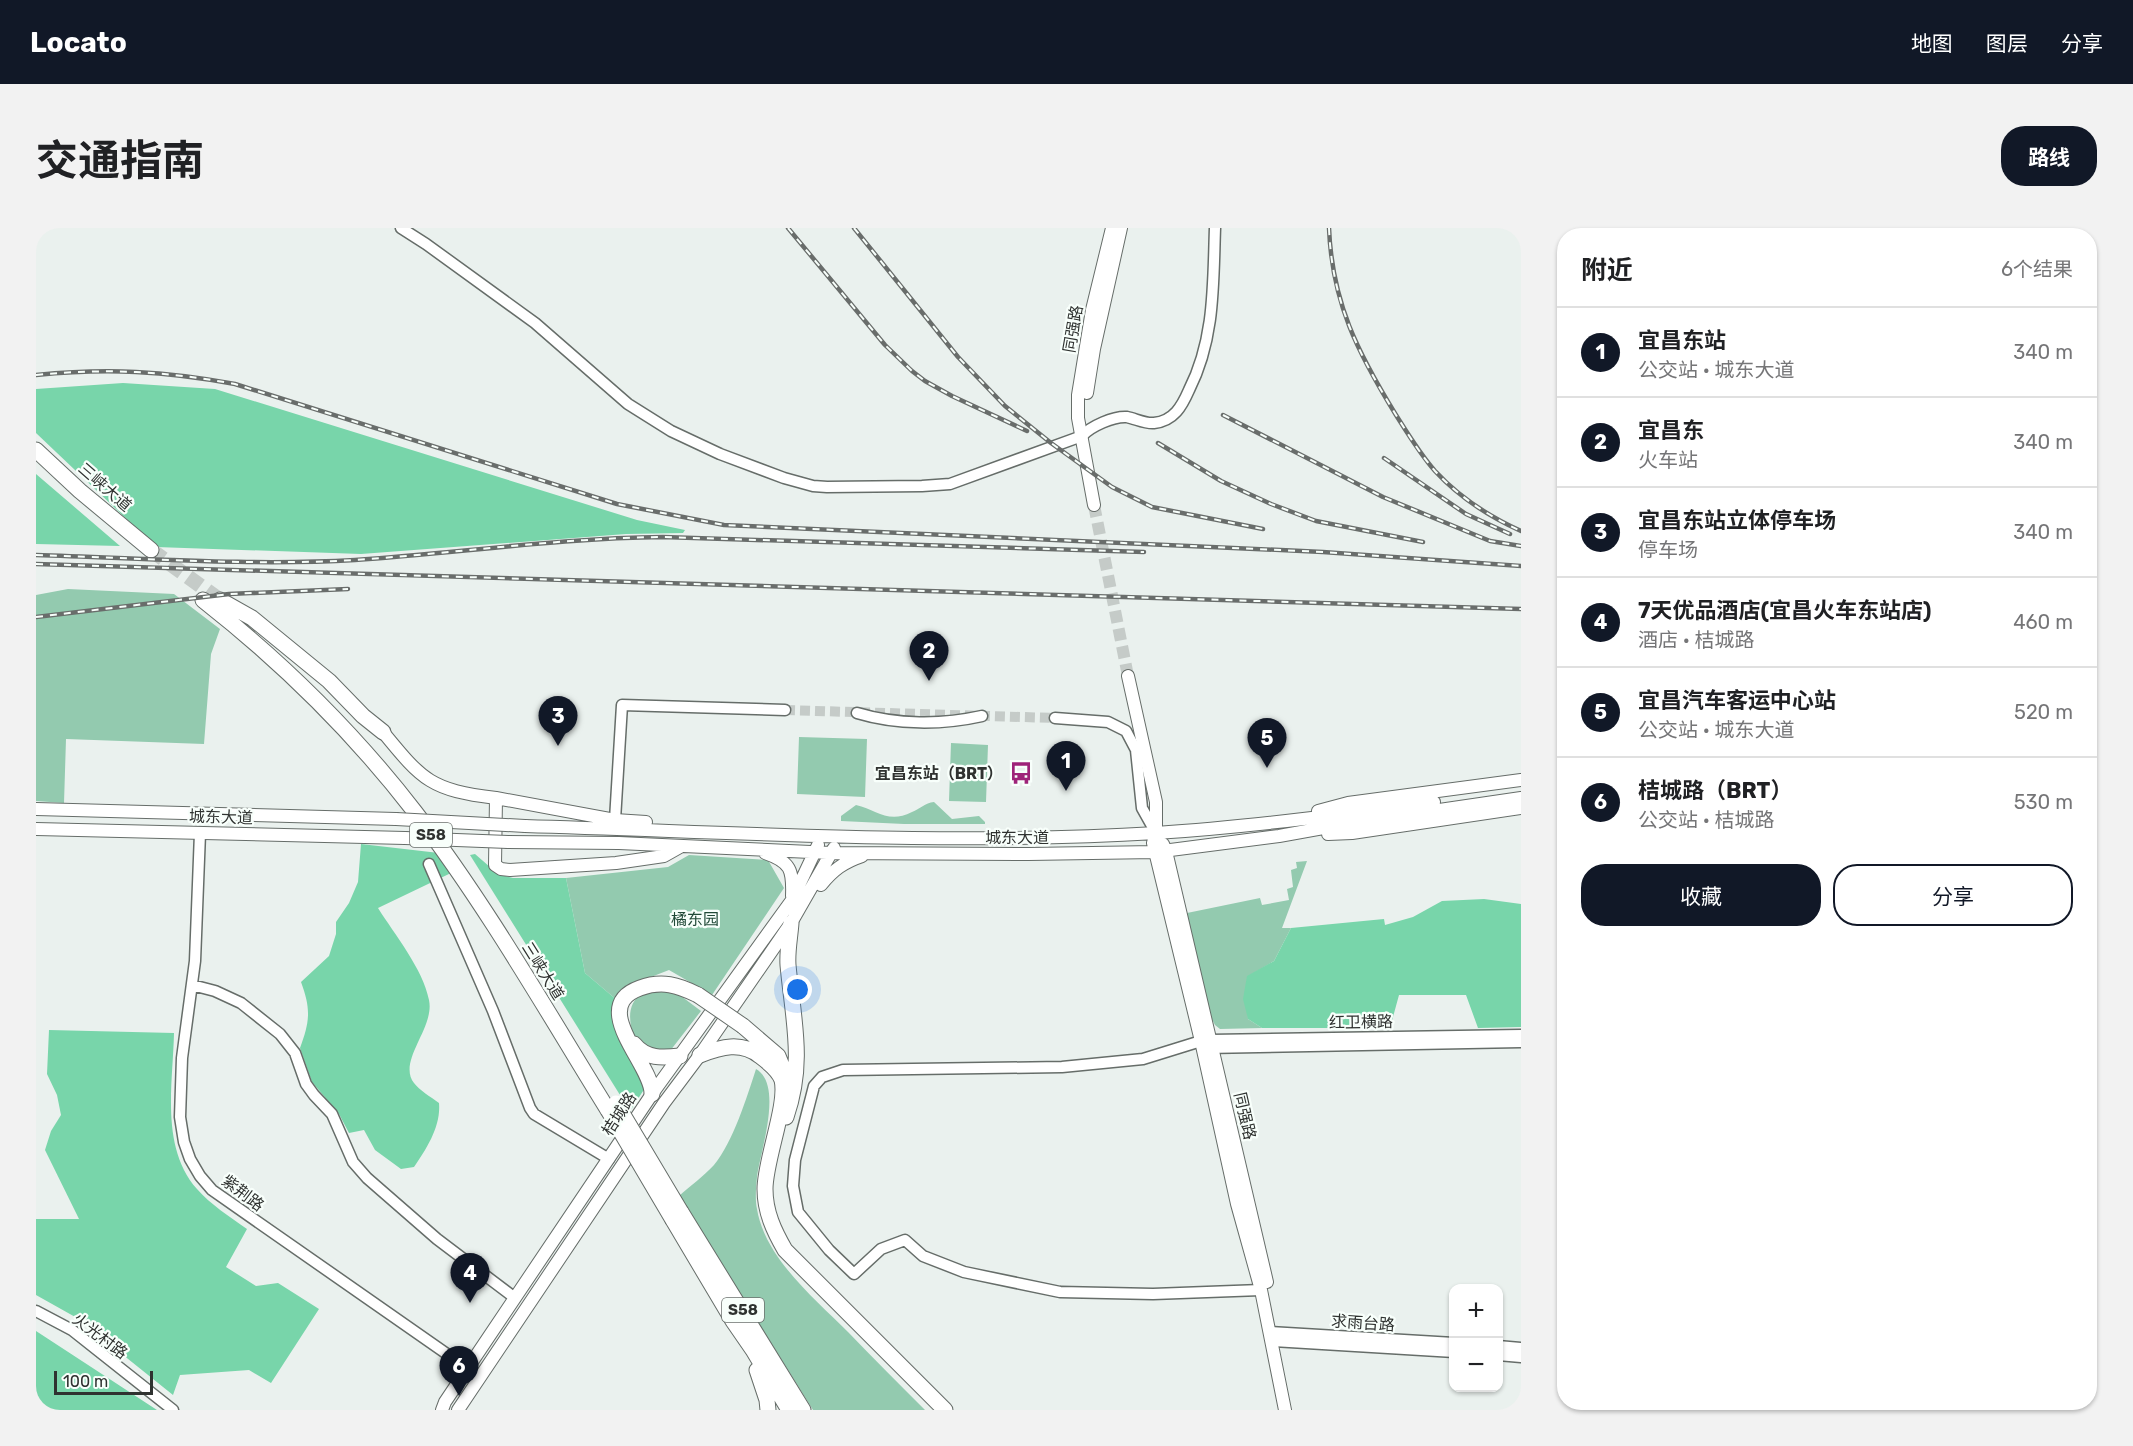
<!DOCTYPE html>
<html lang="zh">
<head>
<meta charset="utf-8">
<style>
  :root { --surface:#fff; --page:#f2f2f2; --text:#202124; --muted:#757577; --line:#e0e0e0; --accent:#111827 }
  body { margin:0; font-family:Rubik,"Noto Sans SC",sans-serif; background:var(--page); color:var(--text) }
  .controls { position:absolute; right:18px; bottom:18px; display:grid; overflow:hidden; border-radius:12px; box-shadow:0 2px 4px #0004 }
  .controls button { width:54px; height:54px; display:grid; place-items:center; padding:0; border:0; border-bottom:2px solid var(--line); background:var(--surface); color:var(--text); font:30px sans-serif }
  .scale { position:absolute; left:18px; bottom:15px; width:99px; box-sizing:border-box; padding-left:6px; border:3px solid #2f3230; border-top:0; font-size:16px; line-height:21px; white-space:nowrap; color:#2f3230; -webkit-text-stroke:4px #f8fffb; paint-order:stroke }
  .you { position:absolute; left:762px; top:762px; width:21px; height:21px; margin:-15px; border:4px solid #fff; border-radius:50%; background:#1a73e8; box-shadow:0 0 0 9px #1a73e833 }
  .badge { display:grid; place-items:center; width:39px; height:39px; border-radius:50%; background:var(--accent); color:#fff; font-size:20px; font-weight:700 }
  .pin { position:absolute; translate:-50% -50px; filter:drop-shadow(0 2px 3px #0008) }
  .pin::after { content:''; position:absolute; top:32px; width:21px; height:18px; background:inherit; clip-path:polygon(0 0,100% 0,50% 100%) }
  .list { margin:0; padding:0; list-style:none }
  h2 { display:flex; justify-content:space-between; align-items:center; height:78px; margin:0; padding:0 24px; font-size:26px }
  h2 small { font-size:20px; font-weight:400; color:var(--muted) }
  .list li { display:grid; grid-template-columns:39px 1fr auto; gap:18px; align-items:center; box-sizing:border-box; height:90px; padding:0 24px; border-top:2px solid var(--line) }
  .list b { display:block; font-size:22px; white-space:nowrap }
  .list p { margin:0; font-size:20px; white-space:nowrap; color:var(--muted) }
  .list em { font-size:20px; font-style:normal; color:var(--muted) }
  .actions { display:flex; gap:12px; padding:18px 24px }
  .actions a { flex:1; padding:14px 0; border:2px solid var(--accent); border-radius:24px; text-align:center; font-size:21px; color:var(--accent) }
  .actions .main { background:var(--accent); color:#fff }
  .map { position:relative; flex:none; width:1485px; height:1182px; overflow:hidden; border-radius:24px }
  header { display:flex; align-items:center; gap:36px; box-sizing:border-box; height:84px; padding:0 30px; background:var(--accent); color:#fff }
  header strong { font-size:28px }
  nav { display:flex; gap:33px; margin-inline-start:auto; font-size:21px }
  .intro { display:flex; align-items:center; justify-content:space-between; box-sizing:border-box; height:144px; padding:0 36px }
  h1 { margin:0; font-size:42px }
  .button { padding:15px 27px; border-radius:24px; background:var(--accent); color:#fff; font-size:21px; font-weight:700 }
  main { display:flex; gap:36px; padding:0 36px }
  aside { flex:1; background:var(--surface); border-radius:24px; box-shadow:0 2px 4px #0004 }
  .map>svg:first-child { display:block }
  .green { fill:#93caaf }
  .forest { fill:#78d5aa }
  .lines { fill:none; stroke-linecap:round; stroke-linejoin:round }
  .minor-tunnel { stroke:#c5cbc8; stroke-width:10; stroke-dasharray:10 5; stroke-linecap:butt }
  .major-tunnel { stroke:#c5cbc8; stroke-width:12; stroke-dasharray:12 6; stroke-linecap:butt }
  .highway-tunnel { stroke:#c5cbc8; stroke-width:15; stroke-dasharray:15 8; stroke-linecap:butt }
  .minor-casing { stroke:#666d69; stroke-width:13 }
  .major-casing { stroke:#666d69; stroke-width:14 }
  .highway-casing { stroke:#666d69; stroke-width:17 }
  .minor { stroke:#fff; stroke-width:10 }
  .major { stroke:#fff; stroke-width:12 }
  .highway { stroke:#fff; stroke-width:15 }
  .rail-casing { stroke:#696d6b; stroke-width:4.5 }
  .rail { stroke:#f8fffb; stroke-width:2; stroke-dasharray:7; stroke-linecap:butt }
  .major-bridge-casing { stroke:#666d69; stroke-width:14; stroke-linecap:butt }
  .highway-bridge-casing { stroke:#666d69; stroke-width:17; stroke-linecap:butt }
  .major-bridge { stroke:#fff; stroke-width:12 }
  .highway-bridge { stroke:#fff; stroke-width:15 }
  .labels { text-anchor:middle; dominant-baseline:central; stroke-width:4.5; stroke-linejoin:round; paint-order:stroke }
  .shield { fill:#f8fffb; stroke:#6b706d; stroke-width:1.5 }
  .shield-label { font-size:15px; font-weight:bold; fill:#2f3230 }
  .street-label { font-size:16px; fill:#2f3230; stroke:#f8fffb }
  .poi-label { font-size:16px; font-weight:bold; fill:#2f3230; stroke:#f8fffb; text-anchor:end }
  .park-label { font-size:16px; fill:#224a38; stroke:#f8fffb }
</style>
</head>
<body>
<header>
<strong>Locato</strong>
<nav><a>地图</a><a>图层</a><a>分享</a></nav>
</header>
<div class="intro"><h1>交通指南</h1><a class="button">路线</a></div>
<main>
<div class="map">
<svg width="1485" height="1182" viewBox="0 0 1485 1182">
  <rect width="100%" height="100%" fill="#eaf1ee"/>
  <path class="green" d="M 32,361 L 138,366 L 184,401 L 175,426 L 168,516 L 30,511 L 28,575 L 0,573 L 0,367 Z
    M 763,509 L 831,511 L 829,569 L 761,566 Z
    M 915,515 L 952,517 L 950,574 L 913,573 Z
    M 898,574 L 916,591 L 943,588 L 949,594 L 949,596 L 868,596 L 805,593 L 805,588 L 820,577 C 841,582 852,596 876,584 C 884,581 889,575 898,574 Z
    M 653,627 L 732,632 L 748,660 L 676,767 L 633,742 L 597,756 L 582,773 L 549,745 L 530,650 L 632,639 Z
    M 1271,633 L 1246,700 L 1255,700 L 1238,733 L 1211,749 L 1212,791 L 1226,800 L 1184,801 L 1179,797 L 1174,787 L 1151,685 L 1224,670 L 1226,677 L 1253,672 L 1251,661 L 1257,659 L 1255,642 L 1261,640 L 1260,634 Z
    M 632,762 L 645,768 L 665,783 L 634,823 L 617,822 L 598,810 C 593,794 590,775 607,765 C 613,762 625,763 632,762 Z
    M 720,841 C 748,857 724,924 721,949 C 720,959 719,972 721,981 C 729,1030 779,1071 812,1104 C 837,1130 863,1156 889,1182 L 777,1182 L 643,968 C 654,958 668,948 678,937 C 697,914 711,869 720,841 Z"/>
  <path class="forest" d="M 87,155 L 179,161 L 601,292 L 649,302 L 647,305 L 590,306 L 325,326 L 120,319 L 0,205 L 0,161 Z
    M 0,246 L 84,318 L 0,316 Z
    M 325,616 L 403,625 L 415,645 L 342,680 C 359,707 387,741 393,772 C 399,800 361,833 378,855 C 383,862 395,869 403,875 C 405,898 391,920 378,939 L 365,941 L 339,922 L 328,902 L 313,905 L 303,886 L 276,854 L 264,820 C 274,793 275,781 265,754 L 293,728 L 300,706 L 300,694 L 313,675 L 322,654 Z
    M 439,626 L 462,646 L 477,650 L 530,650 L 549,745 L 582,773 L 597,836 L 609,860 L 594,883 L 434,627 Z
    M 1448,671 L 1485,676 L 1485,799 L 1442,800 L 1430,767 L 1363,767 L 1354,800 L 1226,800 L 1212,791 L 1207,771 L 1211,748 L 1238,733 L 1255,700 L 1348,691 L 1349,697 L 1377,689 L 1406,673 Z
    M 13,802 L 138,805 C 137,856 124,919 161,961 C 174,976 194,989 211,1001 L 190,1039 L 220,1058 L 242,1055 L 283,1081 L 235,1155 L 213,1142 L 144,1147 L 137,1167 L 41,1090 L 0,1067 L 0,991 L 43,991 L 9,922 L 15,903 L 25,887 L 21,867 L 11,846 Z
    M 0,1103 L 121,1182 L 0,1182 Z"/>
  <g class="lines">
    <path class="minor-tunnel" d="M 749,482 L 1019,490"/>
    <path class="major-tunnel" d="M 1058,277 L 1092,448"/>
    <path class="highway-tunnel" d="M 115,322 L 184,372"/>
    <g class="minor-casing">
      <path id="minor" d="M 365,0 L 390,16 L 499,95 L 592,176 L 635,203 L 684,226 L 748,250 L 777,258 L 791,259 L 886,258 L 914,256 L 1046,208 C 1055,198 1078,188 1091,189 C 1100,191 1110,196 1118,195 C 1138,193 1146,178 1153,162 C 1179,111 1177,56 1179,0
        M 821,485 C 861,497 906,497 946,488
        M 1019,490 L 1072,494 L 1090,503 L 1100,522 L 1106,580 L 1120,605
        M 579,592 L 586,477 L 749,482
        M 164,605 L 159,733 L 146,830 L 144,889 L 148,914 L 154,931 L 164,948 L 176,962 L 431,1140
        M 393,636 L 457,783 L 494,880 L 498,886 L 573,931
        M 156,757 L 179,763 L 205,775 L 244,806 L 259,825 L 270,856 L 278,867 L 296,886 L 317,934 L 331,950 L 401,1011 L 479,1070
        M 1170,820 L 1485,814
        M 1225,1062 L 1117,1066 L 1024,1064 L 928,1044 L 887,1028 L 869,1012 L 845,1021 L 818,1046 L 793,1022 L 762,984 L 757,958 L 759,932 L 778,858 L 786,849 L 807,842 L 1026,839 L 1107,831 L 1165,813 L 1175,812 L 1485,807
        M 0,1083 L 36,1102 L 137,1182
        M 1234,1104 L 1418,1115
        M 1237,1113 L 1418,1124
        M 1462,1118 L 1485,1120
        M 1462,1127 L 1485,1129"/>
    </g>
    <g class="major-casing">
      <path id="major" d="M 1051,165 L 1058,121 L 1085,0
        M 1058,277 L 1042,190 L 1042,167 L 1056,82 L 1076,0
        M 1092,448 L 1120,574 L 1120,605 L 1117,615 L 1165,813 L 1201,976 L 1225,1062 L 1249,1182
        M 347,504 C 387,553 395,562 460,570
        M 0,581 L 360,591
        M 1282,583 L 1312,575 L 1485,552
        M 610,594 L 579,592 L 460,570 L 459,637 L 465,641 L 474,642 L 580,635 L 628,628 L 644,619
        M 489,598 C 699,604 910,618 1120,605 C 1213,599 1306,587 1398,574
        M 0,601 L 369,610
        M 1292,606 L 1316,605 L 1485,580
        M 472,614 L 583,615 L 796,625 L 993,626 L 1119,624 L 1243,608 L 1315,595 L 1485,570
        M 1127,616 L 1130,623 L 1231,1054
        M 729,625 C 755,634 757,642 756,668
        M 785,657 C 797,642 808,634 826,628
        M 406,1182 L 409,1174 L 616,866 L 756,672 L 782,617
        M 422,1182 L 628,875 L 664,827 L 755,695 L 798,620"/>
    </g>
    <g class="highway-casing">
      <path id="highway" d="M 0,222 L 44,263 L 115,322
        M 167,372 C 246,434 318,505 379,584 C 451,678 510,782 572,882
        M 184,372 L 216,390 L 293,453 L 327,488 L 347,504
        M 707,798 L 742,828 L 751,850
        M 598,816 C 610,831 626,830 644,828
        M 664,827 C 685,819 705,813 724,828 C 732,834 743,843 746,852 C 752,876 729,932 729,961 C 729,984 738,1003 749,1022 L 909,1182
        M 616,866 C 617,837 551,779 604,760 C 626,752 642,757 662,767
        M 750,889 C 769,834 757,792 752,737 C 751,723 754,709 755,695
        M 645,984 L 767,1182
        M 637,992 L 697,1093 L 717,1122 L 753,1182
        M 721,1142 L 731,1172 L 732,1182"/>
    </g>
    <use href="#minor" class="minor"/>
    <use href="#major" class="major"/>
    <use href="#highway" class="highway"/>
    <g class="rail-casing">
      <path id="rail" d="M 752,0 L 849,117 L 876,143 L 889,153 L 916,168 L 991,203
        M 818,0 L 922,129 L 969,178 L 1015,215 L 1076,259 L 1116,279 L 1227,301
        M 1293,0 C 1296,75 1322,125 1360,187 C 1372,206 1384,226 1399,243 C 1423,269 1454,289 1485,303
        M 0,147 C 72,140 128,143 199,156 L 581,276 L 688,297 L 1287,324 L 1485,338
        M 1187,187 L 1347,269 L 1454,313 L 1485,318
        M 1122,215 L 1185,253 L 1235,276 L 1280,293 L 1387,314
        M 1348,230 L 1430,286 L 1474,306
        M 0,327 C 105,330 215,338 319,332 C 422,325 524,310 627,309 L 1108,324
        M 0,336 L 1485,381
        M 0,389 L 193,366 L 312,361"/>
    </g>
    <use href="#rail" class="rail"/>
    <g class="major-bridge-casing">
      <path id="major-bridge" d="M 360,591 L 489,598
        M 369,610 L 472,614"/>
    </g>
    <g class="highway-bridge-casing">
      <path id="highway-bridge" d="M 662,767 L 707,798
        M 580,875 L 645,984
        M 572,882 L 637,992"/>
    </g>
    <use href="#major-bridge" class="major-bridge"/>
    <use href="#highway-bridge" class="highway-bridge"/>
  </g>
  <defs>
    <g id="bus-bare" transform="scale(1.8)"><path d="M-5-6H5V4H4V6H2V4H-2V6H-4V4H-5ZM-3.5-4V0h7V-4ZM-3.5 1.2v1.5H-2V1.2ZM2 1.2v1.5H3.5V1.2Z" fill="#9e2379" stroke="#f8fffb" stroke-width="2.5" paint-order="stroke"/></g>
  </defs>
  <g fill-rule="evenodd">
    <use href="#bus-bare" x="985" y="545"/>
  </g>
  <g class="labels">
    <g class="shield">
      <rect x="374" y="595" width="42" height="24" rx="4.5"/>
      <rect x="686" y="1070" width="42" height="24" rx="4.5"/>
    </g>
    <g class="shield-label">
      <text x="395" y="607">S58</text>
      <text x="707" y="1082">S58</text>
    </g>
    <g class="street-label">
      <text transform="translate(1037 101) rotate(-80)">同强路</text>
      <text transform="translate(69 259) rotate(41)">三峡大道</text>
      <text transform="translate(185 589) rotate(2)">城东大道</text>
      <text x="981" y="609">城东大道</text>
      <text transform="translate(507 743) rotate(58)">三峡大道</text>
      <text transform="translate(1325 794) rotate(-1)">红卫横路</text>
      <text transform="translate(583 886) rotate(-57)">桔城路</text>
      <text transform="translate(1209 888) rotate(77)">同强路</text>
      <text transform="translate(207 965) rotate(37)">紫荆路</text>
      <text transform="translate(1327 1095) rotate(4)">求雨台路</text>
      <text transform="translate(64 1108) rotate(37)">火光村路</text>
    </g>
    <g class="poi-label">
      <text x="967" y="545">宜昌东站（BRT）</text>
    </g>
    <g class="park-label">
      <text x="659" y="691">橘东园</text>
    </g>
  </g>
</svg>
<div class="controls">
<button>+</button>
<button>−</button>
</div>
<div class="scale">100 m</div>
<div class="you"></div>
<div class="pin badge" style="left:1030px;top:563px">1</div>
<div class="pin badge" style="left:893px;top:453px">2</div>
<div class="pin badge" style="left:522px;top:518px">3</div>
<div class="pin badge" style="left:434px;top:1075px">4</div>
<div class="pin badge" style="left:1231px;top:540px">5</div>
<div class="pin badge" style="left:423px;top:1168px">6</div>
</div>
<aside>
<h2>附近<small>6个结果</small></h2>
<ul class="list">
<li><span class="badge">1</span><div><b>宜昌东站</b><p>公交站 · 城东大道</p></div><em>340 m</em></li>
<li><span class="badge">2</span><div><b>宜昌东</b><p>火车站</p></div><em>340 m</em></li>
<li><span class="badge">3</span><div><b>宜昌东站立体停车场</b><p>停车场</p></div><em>340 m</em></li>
<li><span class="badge">4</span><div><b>7天优品酒店(宜昌火车东站店)</b><p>酒店 · 桔城路</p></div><em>460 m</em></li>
<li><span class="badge">5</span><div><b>宜昌汽车客运中心站</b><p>公交站 · 城东大道</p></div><em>520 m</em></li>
<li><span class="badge">6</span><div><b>桔城路（BRT）</b><p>公交站 · 桔城路</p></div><em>530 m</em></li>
</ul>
<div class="actions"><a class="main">收藏</a><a>分享</a></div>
</aside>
</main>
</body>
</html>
